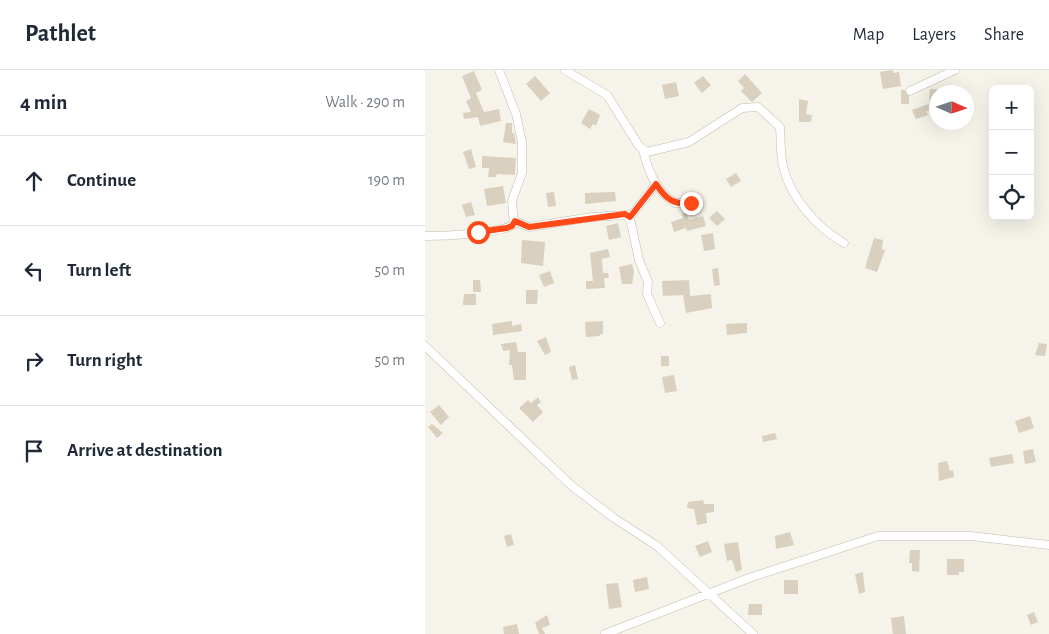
<!DOCTYPE html>
<html lang="en">
<head>
<meta charset="utf-8">
<style>
  :root { --surface:#fff; --page:#f2f2f3; --text:#1f2937; --muted:#747a83; --line:#e0e1e3 }
  body { margin:0; font-family:"Alegreya Sans",sans-serif; background:var(--page); color:var(--text) }
  .controls { position:absolute; right:15px; top:15px; display:grid; overflow:hidden; border-radius:8px; box-shadow:0 5px 20px #0002 }
  .controls button { width:45px; height:45px; display:grid; place-items:center; padding:0; border:0; border-bottom:1px solid var(--line); background:var(--surface); color:var(--text); font:25px sans-serif }
  .compass { position:absolute; left:504px; top:15px; width:45px; height:45px; border-radius:50%; background:var(--surface); box-shadow:0 5px 20px #0002; rotate:93deg }
  .stop { position:absolute; width:15px; height:15px; margin:-11px; border:4px solid #ff4a18; border-radius:50%; background:#fff }
  .stop.end { background:#ff4a18; border-color:#fff; box-shadow:0 1px 5px #0008 }
  .list { margin:0; padding:0; list-style:none }
  h2 { display:flex; justify-content:space-between; align-items:center; height:65px; margin:0; padding:0 20px; font-size:21px }
  h2 small { font-size:16px; font-weight:400; color:var(--muted) }
  .list li { display:grid; grid-template-columns:32px 1fr auto; gap:15px; align-items:center; box-sizing:border-box; height:90px; padding:0 20px; border-top:1px solid var(--line) }
  .list b { display:block; font-size:19px; white-space:nowrap }
  .list em { font-size:16px; font-style:normal; color:var(--muted) }
  .icon { flex:none; width:28px; height:28px; fill:none; stroke:currentColor; stroke-width:2; stroke-linecap:round; stroke-linejoin:round }
  .map { position:relative; flex:none; width:624px; height:564px; overflow:hidden }
  header { display:flex; align-items:center; gap:30px; box-sizing:border-box; height:70px; padding:0 25px; background:var(--surface); border-bottom:1px solid var(--line) }
  header strong { font-size:24px }
  nav { display:flex; gap:28px; margin-inline-start:auto; font-size:18px }
  main { display:flex }
  aside { flex:1; background:var(--surface) }
  .map>svg:first-child { display:block }
  .building { fill:#d9d0bf }
  .lines { fill:none; stroke-linecap:round; stroke-linejoin:round }
  .minor-casing { stroke:#c2bcac; stroke-width:9 }
  .minor { stroke:#fff; stroke-width:8 }
  .route { stroke:#ff4a18; stroke-width:6 }
</style>
</head>
<body>
<header>
<strong>Pathlet</strong>
<nav><a>Map</a><a>Layers</a><a>Share</a></nav>
</header>
<main>
<aside>
<h2>4 min<small>Walk · 290 m</small></h2>
<ul class="list">
<li><svg class="icon" aria-label="ahead" viewBox="0 0 24 24"><path d="M12 20V5M6 11l6-6 6 6"/></svg><div><b>Continue</b></div><em>190 m</em></li>
<li><svg class="icon" aria-label="left" viewBox="0 0 24 24"><path d="M17 20v-9H6M10 6l-5 5 5 5"/></svg><div><b>Turn left</b></div><em>50 m</em></li>
<li><svg class="icon" aria-label="right" viewBox="0 0 24 24"><path d="M7 20v-9h11M14 6l5 5-5 5"/></svg><div><b>Turn right</b></div><em>50 m</em></li>
<li><svg class="icon" aria-label="arrive" viewBox="0 0 24 24"><path d="M6 21V4h12l-3 4 3 4H6"/></svg><div><b>Arrive at destination</b></div></li>
</ul>
</aside>
<div class="map">
<svg width="624" height="564" viewBox="0 0 624 564">
  <rect width="100%" height="100%" fill="#f6f3ea"/>
  <path class="building" d="M 467,0 L 469,3 L 474,2 L 476,16 L 458,19 L 455,2 Z
    M 49,1 L 57,20 L 51,23 L 59,42 L 74,39 L 76,51 L 55,56 L 53,47 L 39,49 L 38,43 L 46,42 L 41,31 L 46,28 L 37,6 Z
    M 320,4 L 337,23 L 327,32 L 316,21 L 319,18 L 313,11 Z
    M 110,6 L 125,23 L 116,31 L 101,14 Z
    M 278,6 L 286,15 L 277,23 L 269,13 Z
    M 251,12 L 254,26 L 240,29 L 237,15 Z
    M 505,19 L 512,19 L 512,41 L 501,41 L 503,45 L 491,49 L 487,40 L 504,34 Z
    M 476,20 L 480,20 L 484,26 L 484,34 L 476,34 Z
    M 374,29 L 383,31 L 381,44 L 387,45 L 386,52 L 374,52 Z
    M 164,39 L 175,45 L 171,56 L 168,54 L 165,59 L 156,53 Z
    M 81,53 L 87,53 L 87,63 L 89,63 L 91,74 L 78,72 Z
    M 46,79 L 51,97 L 44,99 L 38,82 Z
    M 57,86 L 91,88 L 90,105 L 72,104 L 71,107 L 63,107 L 64,98 L 57,98 Z
    M 311,103 L 316,111 L 306,117 L 301,109 Z
    M 78,116 L 81,133 L 62,136 L 59,119 Z
    M 129,122 L 131,136 L 123,137 L 121,123 Z
    M 190,122 L 191,131 L 160,134 L 160,123 Z
    M 46,132 L 50,145 L 41,147 L 37,135 Z
    M 292,141 L 300,149 L 292,156 L 284,148 Z
    M 261,143 L 264,150 L 278,146 L 281,156 L 262,161 L 261,158 L 249,162 L 246,152 L 258,148 L 257,144 Z
    M 193,153 L 196,167 L 184,170 L 181,156 Z
    M 288,163 L 290,179 L 279,181 L 276,165 Z
    M 449,168 L 458,170 L 457,179 L 460,180 L 452,202 L 440,198 Z
    M 97,170 L 120,172 L 118,196 L 96,193 Z
    M 183,179 L 185,187 L 177,189 L 178,203 L 183,203 L 184,208 L 179,208 L 180,218 L 161,219 L 161,211 L 168,211 L 165,183 Z
    M 207,194 L 209,202 L 207,214 L 197,214 L 194,197 Z
    M 293,198 L 295,215 L 289,216 L 287,199 Z
    M 125,201 L 129,213 L 119,217 L 114,205 Z
    M 48,210 L 55,210 L 56,222 L 48,222 Z
    M 264,210 L 265,226 L 286,224 L 287,238 L 261,243 L 258,225 L 238,226 L 237,211 Z
    M 101,220 L 113,220 L 112,234 L 101,234 Z
    M 39,224 L 51,224 L 51,235 L 38,235 Z
    M 87,251 L 87,256 L 96,254 L 97,261 L 68,265 L 67,254 Z
    M 178,251 L 178,264 L 175,264 L 175,266 L 161,267 L 160,252 Z
    M 322,253 L 322,263 L 302,265 L 301,254 Z
    M 121,267 L 126,282 L 120,285 L 112,271 Z
    M 91,272 L 93,282 L 101,282 L 101,310 L 89,310 L 87,295 L 84,295 L 85,280 L 78,281 L 76,274 Z
    M 614,273 L 622,274 L 620,286 L 610,285 Z
    M 236,286 L 244,286 L 244,296 L 236,296 Z
    M 150,295 L 153,309 L 147,310 L 144,297 Z
    M 249,305 L 252,321 L 240,323 L 237,307 Z
    M 113,327 L 116,332 L 112,335 L 118,342 L 108,352 L 94,338 L 103,330 L 106,333 Z
    M 14,335 L 24,347 L 16,355 L 5,342 Z
    M 605,346 L 609,358 L 594,363 L 590,351 Z
    M 7,354 L 18,363 L 12,368 L 3,357 Z
    M 350,363 L 352,369 L 338,372 L 337,366 Z
    M 608,379 L 611,392 L 600,394 L 598,381 Z
    M 587,384 L 589,393 L 566,397 L 564,388 Z
    M 522,391 L 525,401 L 528,400 L 529,407 L 514,411 L 513,393 Z
    M 278,430 L 279,434 L 289,434 L 289,442 L 281,443 L 282,453 L 272,455 L 269,439 L 262,438 L 263,432 Z
    M 365,462 L 369,475 L 351,479 L 350,466 Z
    M 86,464 L 89,475 L 82,477 L 79,466 Z
    M 283,471 L 287,482 L 275,487 L 270,476 Z
    M 313,472 L 317,500 L 311,502 L 307,490 L 302,491 L 299,474 Z
    M 485,480 L 495,480 L 494,502 L 487,501 L 487,493 L 484,493 Z
    M 522,489 L 539,489 L 539,502 L 534,502 L 534,505 L 522,505 Z
    M 438,502 L 440,522 L 434,524 L 430,504 Z
    M 222,507 L 224,519 L 210,522 L 208,510 Z
    M 359,510 L 373,510 L 373,524 L 359,524 Z
    M 193,513 L 197,537 L 184,539 L 181,514 Z
    M 324,534 L 337,534 L 337,545 L 323,545 Z
    M 609,542 L 613,552 L 606,555 L 602,545 Z
    M 122,545 L 125,555 L 117,558 L 120,564 L 114,564 L 110,553 Z
    M 479,546 L 481,564 L 468,564 L 466,548 Z
    M 92,554 L 94,564 L 79,564 L 78,557 Z"/>
  <g class="lines">
    <g class="minor-casing">
      <path id="minor" d="M 140,0 L 182,25 L 214,76 L 222,82 L 264,72 L 317,38 L 333,37 L 355,57 C 356,70 355,83 358,96 C 365,127 392,158 419,173
        M 485,21 L 530,0
        M 218,80 C 223,100 231,122 250,133 L 266,133
        M 205,147 L 231,114
        M 90,151 L 104,157 L 167,147 L 203,145 L 206,153 L 214,190 L 223,212 L 222,224 L 235,253
        M 0,166 C 17,166 77,164 89,154 L 87,131 L 97,103 L 97,72 L 91,44 L 74,0
        M 0,276 L 147,416 L 189,448 L 232,476 L 328,564
        M 180,564 L 324,508 L 453,466 L 546,466 L 624,475"/>
    </g>
    <use href="#minor" class="minor"/>
  </g>
  <g class="lines">
    <path class="route" d="M 53,162 L 82,158 L 87,156 L 90,151 L 104,157 L 200,144 L 205,147 L 231,114 C 241,129 248,135 266,133"/>
  </g>
</svg>
<div class="controls">
<button>+</button>
<button>−</button>
<button><svg class="icon" aria-label="locate" viewBox="0 0 24 24"><circle cx="12" cy="12" r="6"/><path d="M12 2v4M12 18v4M2 12h4M18 12h4"/></svg></button>
</div>
<svg class="compass" viewBox="-18 -18 36 36"><path d="M0-13l5 13h-10z" fill="#e53935"/><path d="M0 13l5-13h-10z" fill="#747a83"/></svg>
<div class="stop" style="left:53px;top:162px"></div>
<div class="stop end" style="left:266px;top:133px"></div>
</div>
</main>
</body>
</html>
